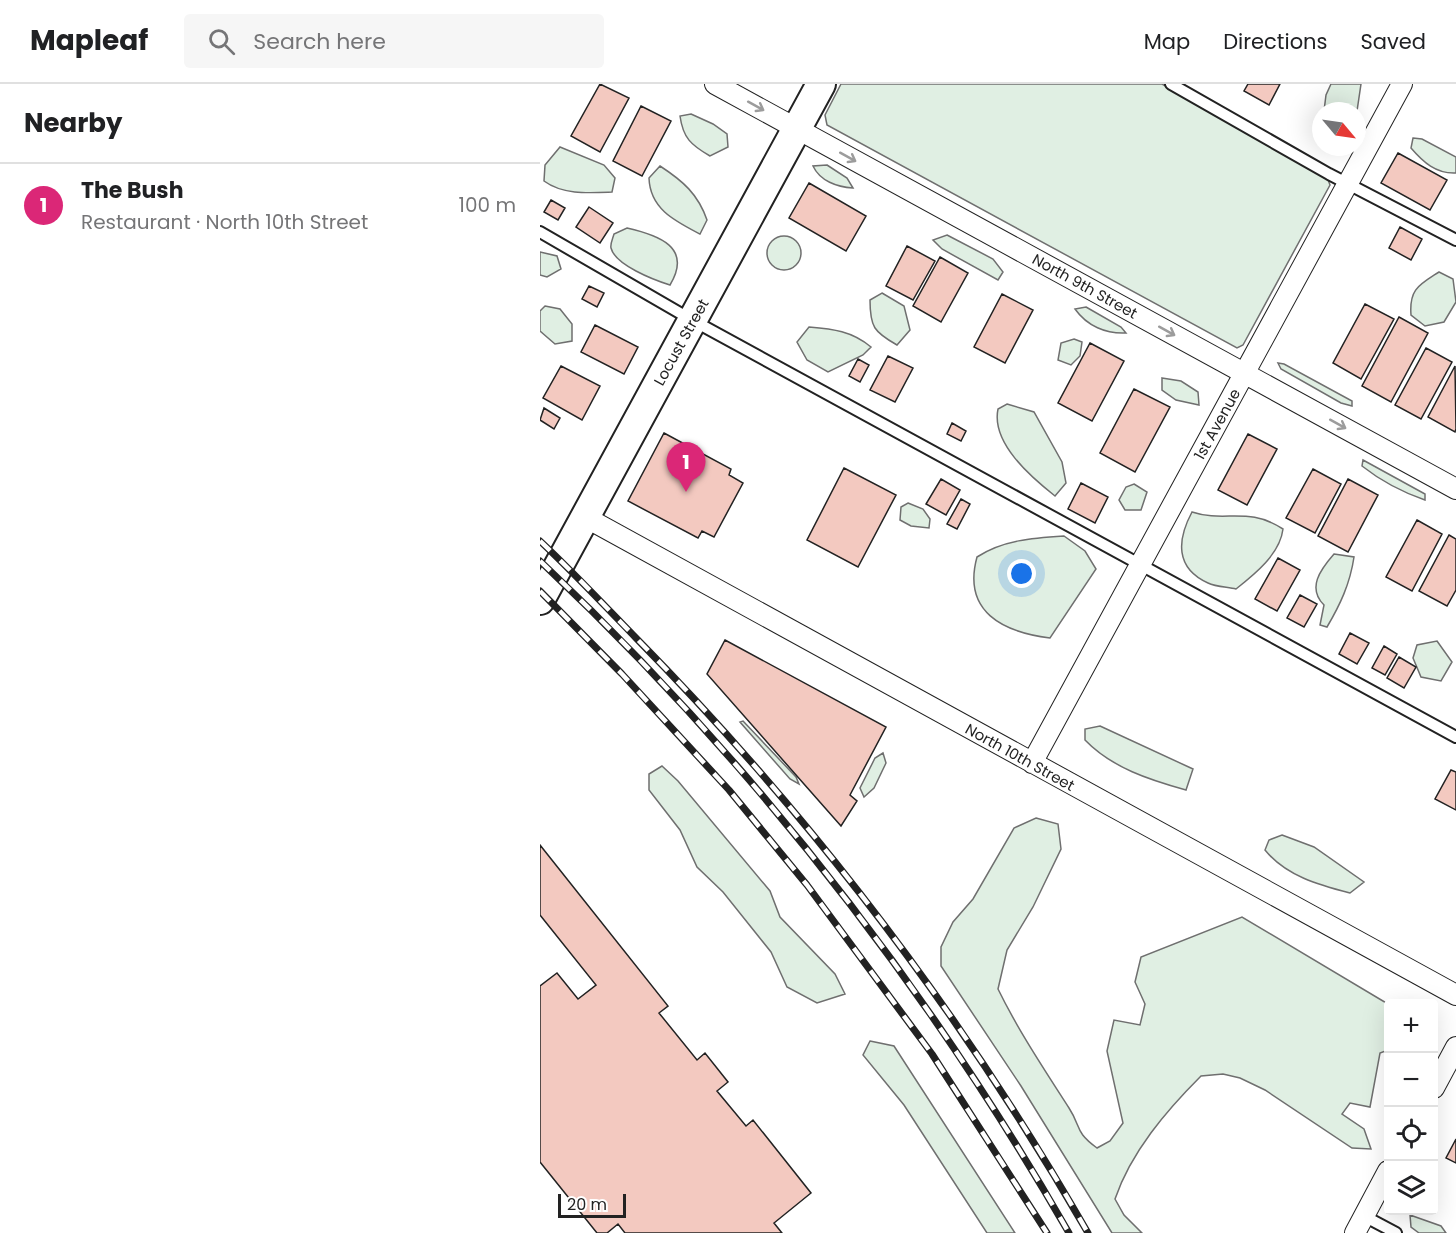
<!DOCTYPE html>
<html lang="en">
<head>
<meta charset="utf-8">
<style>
  :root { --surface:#fff; --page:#f6f6f6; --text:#202124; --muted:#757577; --line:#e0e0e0; --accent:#db2777 }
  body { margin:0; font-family:Poppins,sans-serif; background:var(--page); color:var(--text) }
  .controls { position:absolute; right:18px; bottom:18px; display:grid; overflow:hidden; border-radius:6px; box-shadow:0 6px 24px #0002 }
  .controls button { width:54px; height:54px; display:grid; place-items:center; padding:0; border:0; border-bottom:2px solid var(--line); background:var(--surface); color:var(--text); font:30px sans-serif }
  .compass { position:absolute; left:772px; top:18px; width:54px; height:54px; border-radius:50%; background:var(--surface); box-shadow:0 6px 24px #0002; rotate:119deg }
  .scale { position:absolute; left:18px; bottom:15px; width:68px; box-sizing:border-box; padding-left:6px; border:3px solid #222; border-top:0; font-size:16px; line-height:21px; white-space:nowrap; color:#222; -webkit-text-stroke:4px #fff; paint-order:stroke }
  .you { position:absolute; left:482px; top:490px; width:21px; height:21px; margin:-15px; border:4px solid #fff; border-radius:50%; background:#1a73e8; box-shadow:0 0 0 9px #1a73e833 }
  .badge { display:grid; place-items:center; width:39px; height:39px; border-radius:50%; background:var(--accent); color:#fff; font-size:20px; font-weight:700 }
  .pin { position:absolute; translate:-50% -50px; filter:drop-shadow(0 2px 3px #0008) }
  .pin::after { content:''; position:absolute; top:32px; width:21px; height:18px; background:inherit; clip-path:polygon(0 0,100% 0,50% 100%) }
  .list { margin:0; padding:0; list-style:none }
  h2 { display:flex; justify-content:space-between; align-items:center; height:78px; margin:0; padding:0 24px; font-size:26px }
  h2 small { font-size:20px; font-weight:400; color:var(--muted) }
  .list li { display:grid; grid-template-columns:39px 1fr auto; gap:18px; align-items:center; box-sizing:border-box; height:84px; padding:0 24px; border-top:2px solid var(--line) }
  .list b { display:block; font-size:22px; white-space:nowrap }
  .list p { margin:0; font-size:20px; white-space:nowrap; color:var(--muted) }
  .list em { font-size:20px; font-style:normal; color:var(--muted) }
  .icon { flex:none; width:33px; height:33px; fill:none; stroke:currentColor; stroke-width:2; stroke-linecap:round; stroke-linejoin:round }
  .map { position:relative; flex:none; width:916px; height:1149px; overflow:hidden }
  header { display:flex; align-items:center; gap:36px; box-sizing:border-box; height:84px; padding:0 30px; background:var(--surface); border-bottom:2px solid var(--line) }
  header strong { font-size:28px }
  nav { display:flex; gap:33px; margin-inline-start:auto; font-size:21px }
  .search { width:420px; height:54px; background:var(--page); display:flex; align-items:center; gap:15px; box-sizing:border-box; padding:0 21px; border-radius:6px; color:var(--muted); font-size:22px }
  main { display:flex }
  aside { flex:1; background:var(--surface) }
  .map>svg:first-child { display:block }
  .green { fill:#e0efe3; stroke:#6f6f6f; stroke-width:1.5 }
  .building { fill:#f3c9c0; stroke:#222; stroke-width:1.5 }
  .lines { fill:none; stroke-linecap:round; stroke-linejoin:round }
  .lane-casing { stroke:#222; stroke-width:14 }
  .street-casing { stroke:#222; stroke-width:22 }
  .secondary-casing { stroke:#222; stroke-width:32 }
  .lane { stroke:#fff; stroke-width:10 }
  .street { stroke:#fff; stroke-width:20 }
  .secondary { stroke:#fff; stroke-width:28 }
  .rail-casing { stroke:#222; stroke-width:7 }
  .rail { stroke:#fff; stroke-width:4.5; stroke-dasharray:14; stroke-linecap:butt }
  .oneway { stroke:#9c9c9c }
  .labels { text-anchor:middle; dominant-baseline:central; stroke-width:4.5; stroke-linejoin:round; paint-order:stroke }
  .street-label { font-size:15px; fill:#222; stroke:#fff }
</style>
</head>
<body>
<header>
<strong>Mapleaf</strong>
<div class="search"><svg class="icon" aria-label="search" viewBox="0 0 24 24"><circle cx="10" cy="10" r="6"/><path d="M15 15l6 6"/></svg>Search here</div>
<nav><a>Map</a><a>Directions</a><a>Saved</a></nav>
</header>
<main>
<aside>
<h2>Nearby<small></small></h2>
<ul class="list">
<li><span class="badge">1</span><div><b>The Bush</b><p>Restaurant · North 10th Street</p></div><em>100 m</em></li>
</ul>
</aside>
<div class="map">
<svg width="916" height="1149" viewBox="0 0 916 1149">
  <rect width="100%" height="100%" fill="#fff"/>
  <path class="green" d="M 301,0 L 622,0 L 756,74 L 787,93 L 790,101 L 703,261 L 697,264 L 287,41 L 285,31 Z
    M 791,0 L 821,0 L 817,27 L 784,27 L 786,11 Z
    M 151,30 L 173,40 L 187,50 L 188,63 L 170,72 C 151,61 143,54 140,32 Z
    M 873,54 L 882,55 L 916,73 L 916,89 C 896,90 883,78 871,64 Z
    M 20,63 L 64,81 L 75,94 L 72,108 C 49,109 23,111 4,97 L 5,81 Z
    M 287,81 L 307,94 L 313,104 C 297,103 280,97 273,82 Z
    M 120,82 C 143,97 158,110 167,136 L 160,150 C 135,137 110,125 109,94 Z
    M 87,144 C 118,151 153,163 130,201 C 114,196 75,181 71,164 C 70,160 73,154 74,150 Z
    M 407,151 L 453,175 L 463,188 L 458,196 L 402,165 L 393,156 Z
    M227 169a17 17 0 1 1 34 0a17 17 0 1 1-34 0Z
    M 0,168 L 17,172 L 21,185 L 7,193 L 0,191 Z
    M 899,188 L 913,195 L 916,218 L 904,238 L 885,242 L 871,231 C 869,205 879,201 899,188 Z
    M 342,209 L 364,222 L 370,246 L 357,261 C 334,248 330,243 330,216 Z
    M 5,222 L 20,225 L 32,240 L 32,257 L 15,260 L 0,247 L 0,227 Z
    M 546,223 L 581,243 L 586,249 C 566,250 547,242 535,225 Z
    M 269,243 C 293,245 312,247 331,263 L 323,271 L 288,288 L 267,276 L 257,258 Z
    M 534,255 L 542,258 L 540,272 L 531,281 L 518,276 L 521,259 Z
    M 738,279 L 744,280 L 812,317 L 812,322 L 801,319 L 741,285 Z
    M 622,294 L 641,297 L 658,308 L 659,321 L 636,316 L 622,306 Z
    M 467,320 L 494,328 L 522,378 L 526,399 L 515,412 C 491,393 451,359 458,325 Z
    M 823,376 L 885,410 L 885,416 C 862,408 841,397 822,382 Z
    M 594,400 L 607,408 L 601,426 L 585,426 L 579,416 L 586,403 Z
    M 368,419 L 383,425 L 390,435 L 389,444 L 371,442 L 360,436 L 361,423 Z
    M 652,428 C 685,439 708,422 743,445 C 740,470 715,490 696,505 C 688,503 676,503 668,499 C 635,484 637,456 652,428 Z
    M 524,452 L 545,467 L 556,485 L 510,554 C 463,548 422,528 437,473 C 463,456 493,454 524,452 Z
    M 794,470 L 814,473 C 810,500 800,521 787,543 L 780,541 L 784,521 C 767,504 780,486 794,470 Z
    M 897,557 L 912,578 L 901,597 L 881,593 L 873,574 L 877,561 Z
    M 203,637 L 256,693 L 259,700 L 250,695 L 200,638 Z
    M 560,642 L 653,685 L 646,706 C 610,696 572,684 545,656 L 545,645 Z
    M 343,669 L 346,679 L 334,704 L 324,713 L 320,704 L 335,674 Z
    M 122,682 L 138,697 L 230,807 L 240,833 L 295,890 L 305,910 L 277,919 L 247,903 L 231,868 L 183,808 L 157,783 L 140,746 L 109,706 L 109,690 Z
    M 496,734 L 518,740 L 521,765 L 493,823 L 467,866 L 458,905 C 478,946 504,985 529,1024 C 542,1044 534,1047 557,1064 L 570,1057 L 583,1039 L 567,967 L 574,936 L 600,941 L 605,920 L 595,898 L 601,873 L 702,833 L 848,920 L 848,966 L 840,969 L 830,1023 L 810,1019 L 802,1030 L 824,1045 L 831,1065 L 812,1064 L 725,1006 L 700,994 L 683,990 L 661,992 C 626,1027 591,1068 575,1115 L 584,1131 L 602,1149 L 572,1149 L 481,1002 L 401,882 L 401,863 L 413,838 L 433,815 L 474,744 Z
    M 742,751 L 774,763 L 824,798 L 810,809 C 779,801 746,792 725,766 L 729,756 Z
    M 330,957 L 354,962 L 475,1149 L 447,1149 L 364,1021 L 323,971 Z
    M 870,1131 L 901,1142 L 906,1149 L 879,1149 L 871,1143 Z"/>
  <path class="building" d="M 60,0 L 89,14 L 60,68 L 31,52 Z
    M 708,0 L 740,0 L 729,21 L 704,7 Z
    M 101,22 L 131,37 L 102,92 L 73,77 Z
    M 858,69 L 907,96 L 890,126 L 841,99 Z
    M 269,99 L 326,132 L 306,167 L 249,134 Z
    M 11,116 L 25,124 L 18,136 L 4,128 Z
    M 49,123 L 73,139 L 60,159 L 36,143 Z
    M 860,143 L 882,155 L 871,176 L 849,164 Z
    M 367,162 L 395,177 L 373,216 L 346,202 Z
    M 400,173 L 428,189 L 401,238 L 373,222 Z
    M 49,202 L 64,209 L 57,223 L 42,215 Z
    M 462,210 L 493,226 L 465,279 L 434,263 Z
    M 825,220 L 854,235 L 821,295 L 793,279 Z
    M 859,233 L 888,249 L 851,318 L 822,302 Z
    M 55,241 L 98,263 L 84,290 L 41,268 Z
    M 550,259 L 584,277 L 552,337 L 518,319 Z
    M 886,264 L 912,278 L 881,335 L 855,321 Z
    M 348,272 L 373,284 L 355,318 L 330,306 Z
    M 318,275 L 329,281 L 320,298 L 309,292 Z
    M 21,282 L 60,302 L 42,336 L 3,314 Z
    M 915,282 L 916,345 L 915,348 L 888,333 Z
    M 594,305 L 630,323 L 595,388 L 560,369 Z
    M 4,324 L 20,334 L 14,345 L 0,336 Z
    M 412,339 L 426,347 L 421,357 L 407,350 Z
    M 124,349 L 191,385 L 189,391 L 203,399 L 174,453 L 162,447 L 158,454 L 88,417 Z
    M 708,350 L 737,365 L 707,421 L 678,406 Z
    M 304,384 L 356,411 L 318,483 L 267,456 Z
    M 773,385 L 801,400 L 775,449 L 746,434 Z
    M 401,395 L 420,406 L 406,431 L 386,420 Z
    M 808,395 L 838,411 L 808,468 L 778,452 Z
    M 541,399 L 568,413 L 555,439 L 528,425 Z
    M 421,415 L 430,420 L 417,445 L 407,440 Z
    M 877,436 L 902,450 L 872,507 L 846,493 Z
    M 909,451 L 916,455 L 916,506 L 907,522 L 879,507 Z
    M 738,474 L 760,486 L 737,527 L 715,515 Z
    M 760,511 L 777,520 L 764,543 L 747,534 Z
    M 810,549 L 829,559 L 817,580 L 799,570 Z
    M 185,556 L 346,643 L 310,711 L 317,717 L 301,742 L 167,590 Z
    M 844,562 L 857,570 L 845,591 L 832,584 Z
    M 859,573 L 876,583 L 864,604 L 847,594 Z
    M 911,686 L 916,688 L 916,726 L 895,715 Z
    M 0,761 L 128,922 L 119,929 L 157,976 L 165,969 L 188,998 L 177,1007 L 206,1042 L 213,1036 L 271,1109 L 234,1139 L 242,1149 L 85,1149 L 78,1140 L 67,1149 L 57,1149 L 0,1078 L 0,902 L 17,889 L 38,915 L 56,901 L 0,831 Z
    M 916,1055 L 916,1079 L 906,1074 Z"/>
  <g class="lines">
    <g class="lane-casing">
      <path id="lane" d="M 631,0 L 789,90 L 916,156
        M 0,148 L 152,236 L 916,653
        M 824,1132 L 856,1149"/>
    </g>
    <g class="street-casing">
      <path id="street" d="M 175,0 L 916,405
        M 45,433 L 916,911
        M 492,679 L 862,0
        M 894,1004 L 916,963
        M 815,1149 L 848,1087"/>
    </g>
    <g class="secondary-casing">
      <path id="secondary" d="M 0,516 L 281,0"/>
    </g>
    <use href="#lane" class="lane"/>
    <use href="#street" class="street"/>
    <use href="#secondary" class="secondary"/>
    <g class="rail-casing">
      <path id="rail" d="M 0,457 C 33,488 64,521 96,554 C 272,733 423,931 548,1149
        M 0,477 C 209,674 386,900 529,1149
        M 0,507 L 82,590 L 189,706 L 267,801 L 392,970 L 507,1149"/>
    </g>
    <use href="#rail" class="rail"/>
  </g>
  <defs><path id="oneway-shaft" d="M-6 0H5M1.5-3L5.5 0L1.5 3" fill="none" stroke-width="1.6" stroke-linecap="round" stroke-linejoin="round" transform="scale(1.5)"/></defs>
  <g class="oneway">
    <use href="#oneway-shaft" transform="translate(216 22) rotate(29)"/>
    <use href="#oneway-shaft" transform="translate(308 73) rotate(29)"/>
    <use href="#oneway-shaft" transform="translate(627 247) rotate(29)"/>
    <use href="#oneway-shaft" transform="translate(798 340) rotate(29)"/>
  </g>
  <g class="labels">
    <g class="street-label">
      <text transform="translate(545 202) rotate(29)">North 9th Street</text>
      <text transform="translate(141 258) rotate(-61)">Locust Street</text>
      <text transform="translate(677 340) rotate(-61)">1st Avenue</text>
      <text transform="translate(480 673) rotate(29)">North 10th Street</text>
    </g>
  </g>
</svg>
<div class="controls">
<button>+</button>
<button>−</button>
<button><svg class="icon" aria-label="locate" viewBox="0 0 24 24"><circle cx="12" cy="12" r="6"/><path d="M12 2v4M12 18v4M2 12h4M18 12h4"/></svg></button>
<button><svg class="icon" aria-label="layers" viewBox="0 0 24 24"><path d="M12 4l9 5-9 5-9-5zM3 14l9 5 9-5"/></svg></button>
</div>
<svg class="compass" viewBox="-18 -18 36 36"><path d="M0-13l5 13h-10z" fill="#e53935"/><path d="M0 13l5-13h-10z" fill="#757577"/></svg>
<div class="scale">20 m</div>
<div class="you"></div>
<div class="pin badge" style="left:146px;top:408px">1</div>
</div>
</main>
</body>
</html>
